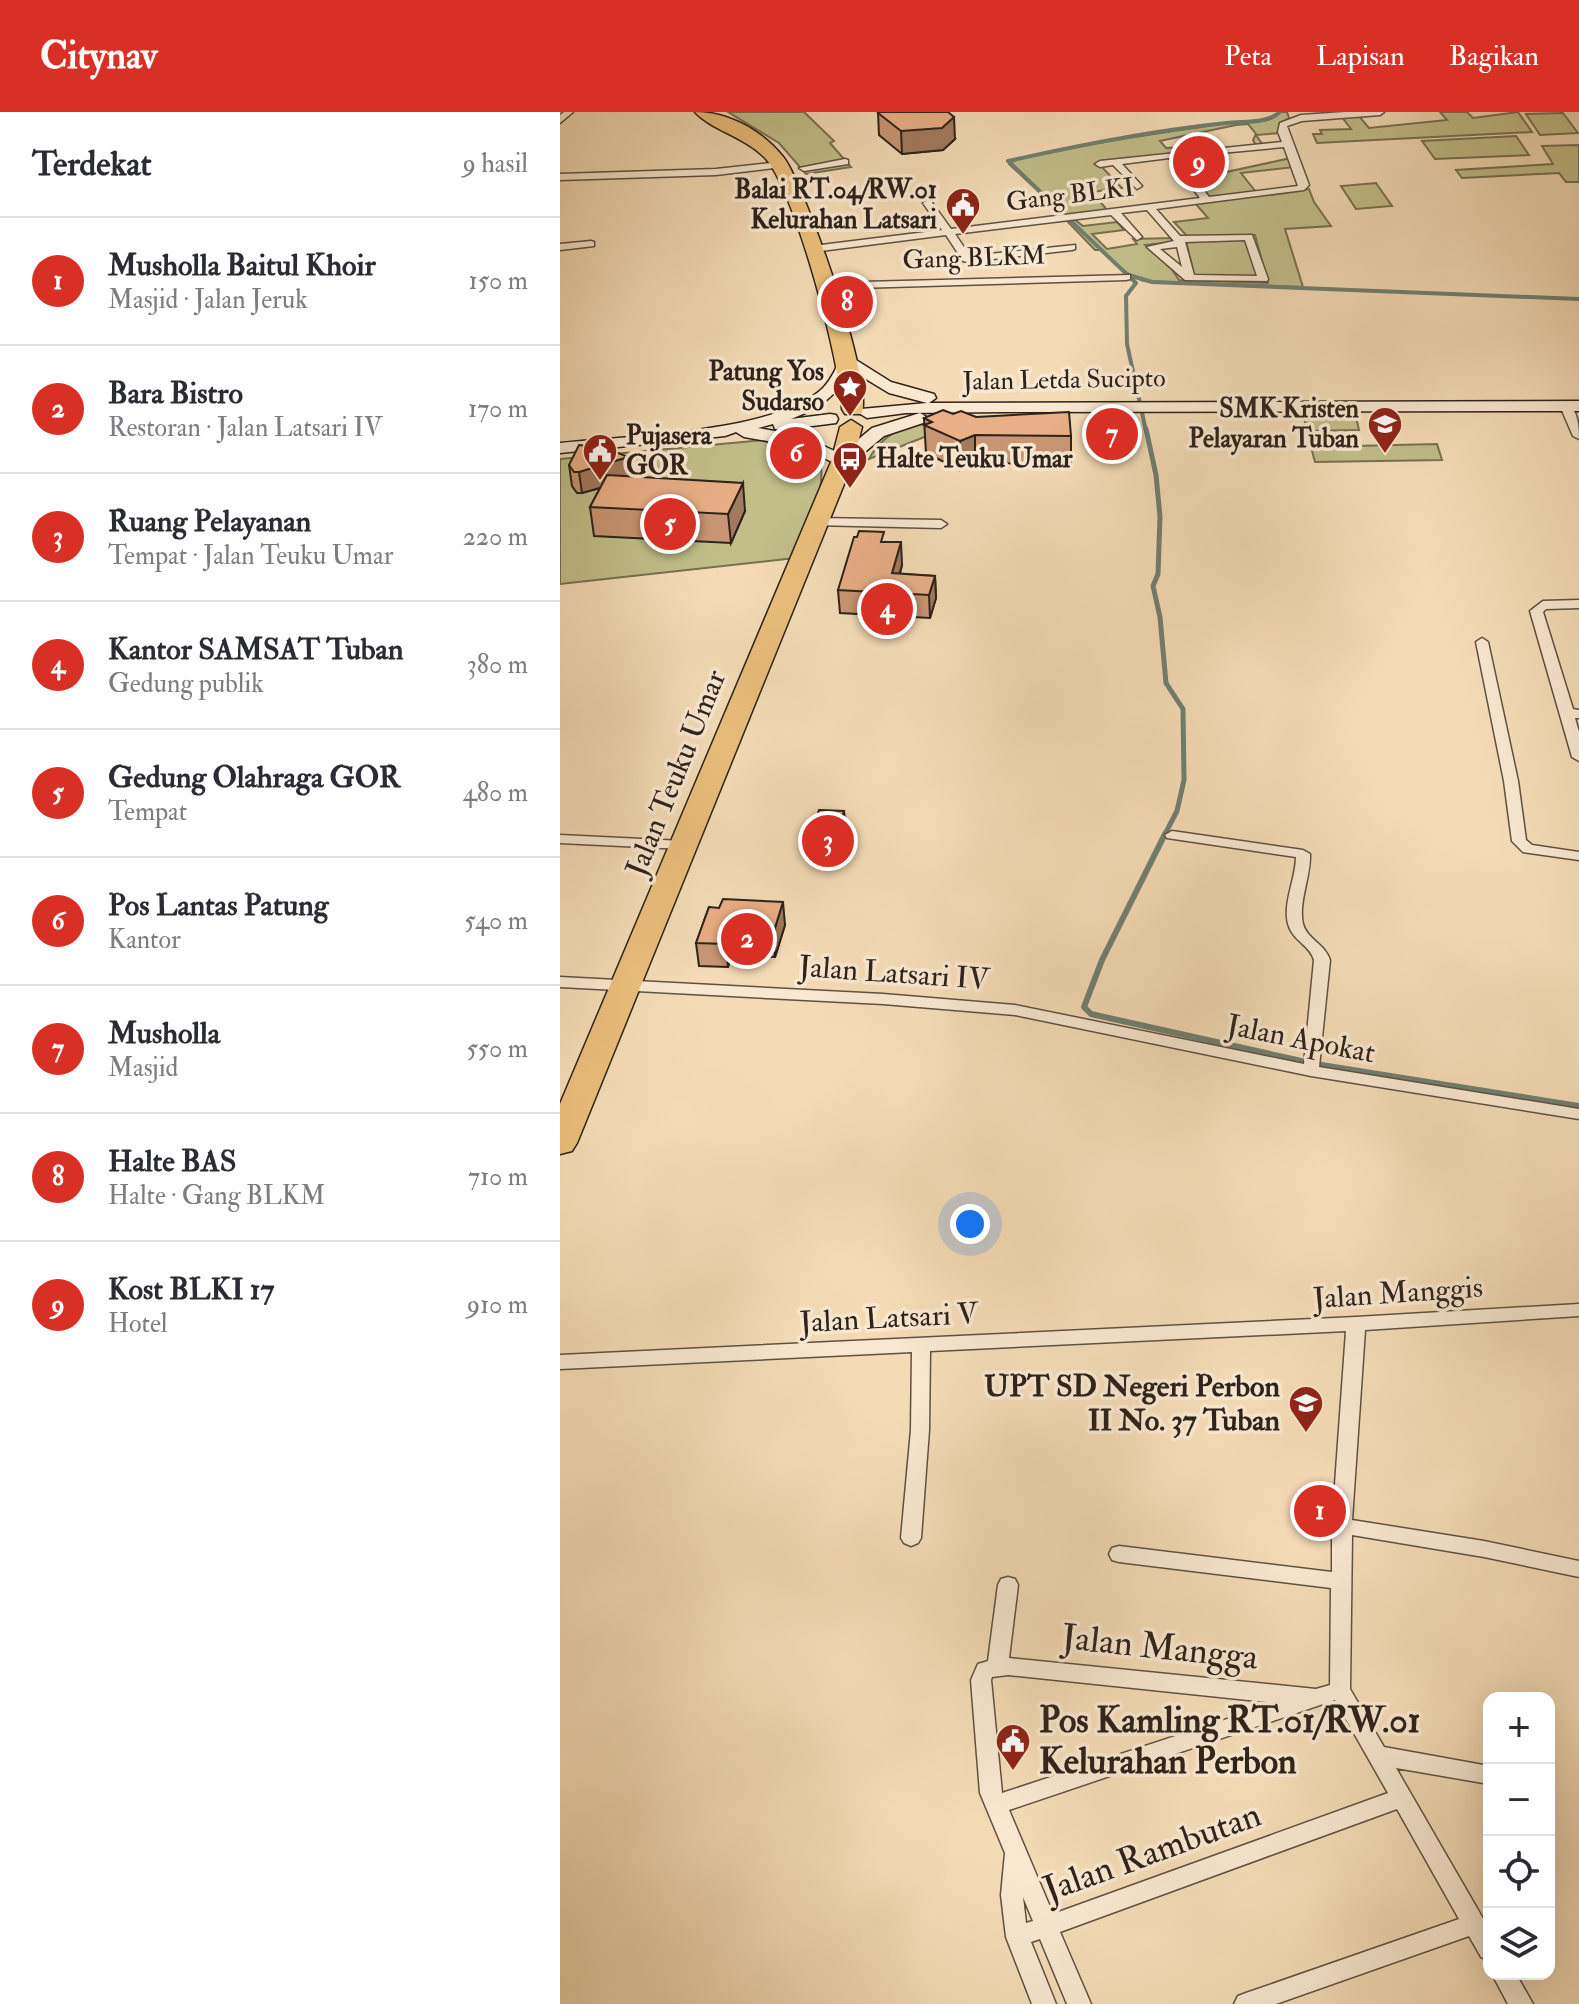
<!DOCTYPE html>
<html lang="id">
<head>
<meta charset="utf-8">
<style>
  :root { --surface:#fff; --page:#f2f2f3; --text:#2b2b33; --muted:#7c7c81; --line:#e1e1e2; --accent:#d93025 }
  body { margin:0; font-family:"IM FELL Double Pica",serif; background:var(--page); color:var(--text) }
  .controls { position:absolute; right:24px; bottom:24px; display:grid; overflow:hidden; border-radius:16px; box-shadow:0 8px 32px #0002 }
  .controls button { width:72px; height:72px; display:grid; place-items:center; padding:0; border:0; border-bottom:2px solid var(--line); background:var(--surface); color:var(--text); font:40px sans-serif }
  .you { position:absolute; left:410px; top:1112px; width:28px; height:28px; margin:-20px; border:6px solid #fff; border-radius:50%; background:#1a73e8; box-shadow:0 0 0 12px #1a73e833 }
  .badge { display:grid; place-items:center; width:52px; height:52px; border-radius:50%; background:var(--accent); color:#fff; font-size:26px; font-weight:700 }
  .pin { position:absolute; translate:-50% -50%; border:4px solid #fff; box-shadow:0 2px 8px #0006 }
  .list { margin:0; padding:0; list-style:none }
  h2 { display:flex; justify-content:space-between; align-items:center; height:104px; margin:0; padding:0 32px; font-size:34px }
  h2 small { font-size:26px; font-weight:400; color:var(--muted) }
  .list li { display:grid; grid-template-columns:52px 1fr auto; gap:24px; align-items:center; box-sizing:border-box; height:128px; padding:0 32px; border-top:2px solid var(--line) }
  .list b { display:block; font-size:30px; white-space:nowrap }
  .list p { margin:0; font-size:26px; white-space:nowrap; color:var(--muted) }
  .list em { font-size:26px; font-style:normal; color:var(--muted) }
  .icon { flex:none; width:44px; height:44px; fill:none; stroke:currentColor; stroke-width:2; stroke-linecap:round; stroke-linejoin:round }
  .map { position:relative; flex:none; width:1019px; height:1892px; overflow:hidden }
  header { display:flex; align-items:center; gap:48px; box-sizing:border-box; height:112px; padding:0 40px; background:var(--accent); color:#fff }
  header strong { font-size:38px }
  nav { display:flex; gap:44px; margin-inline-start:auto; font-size:28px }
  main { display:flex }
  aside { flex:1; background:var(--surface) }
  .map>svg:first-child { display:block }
  .green { fill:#c1be8a; stroke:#777052; stroke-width:2 }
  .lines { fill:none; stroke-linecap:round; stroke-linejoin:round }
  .stream-far2 { stroke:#707f70; stroke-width:4 }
  .stream-far1 { stroke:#707f70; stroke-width:5 }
  .stream { stroke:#707f70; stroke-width:6 }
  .street-casing { stroke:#5f5142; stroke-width:3 }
  .secondary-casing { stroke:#2d231b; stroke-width:3 }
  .highway-casing { stroke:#2d231b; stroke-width:3 }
  .street { fill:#f8e8d0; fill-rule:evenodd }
  .secondary { fill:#f8e8d0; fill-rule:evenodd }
  .highway { fill:#eabe7b; fill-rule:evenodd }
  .wall { fill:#c89674; stroke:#2d231b; stroke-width:2 }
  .shaded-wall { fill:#a37a5e; stroke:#2d231b; stroke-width:2 }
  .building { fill:#e9af87; stroke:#2d231b; stroke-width:2 }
  .labels { text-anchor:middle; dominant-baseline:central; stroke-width:7; stroke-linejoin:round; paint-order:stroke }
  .far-poi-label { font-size:26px; font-weight:bold; fill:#2d231b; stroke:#f8e8d0; text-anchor:end }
  .far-street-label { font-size:26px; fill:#2d231b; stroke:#f8e8d0 }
  .street-label { font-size:30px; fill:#2d231b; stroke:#f8e8d0 }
  .poi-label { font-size:30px; font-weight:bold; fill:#2d231b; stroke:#f8e8d0; text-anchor:end }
  .near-street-label { font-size:36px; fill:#2d231b; stroke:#f8e8d0 }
  .near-poi-label { font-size:36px; font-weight:bold; fill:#2d231b; stroke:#f8e8d0; text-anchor:start }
</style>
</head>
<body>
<header>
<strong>Citynav</strong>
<nav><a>Peta</a><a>Lapisan</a><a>Bagikan</a></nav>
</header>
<main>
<aside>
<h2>Terdekat<small>9 hasil</small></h2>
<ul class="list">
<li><span class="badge">1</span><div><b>Musholla Baitul Khoir</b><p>Masjid · Jalan Jeruk</p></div><em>150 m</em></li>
<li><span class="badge">2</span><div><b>Bara Bistro</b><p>Restoran · Jalan Latsari IV</p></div><em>170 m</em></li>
<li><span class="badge">3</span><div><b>Ruang Pelayanan</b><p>Tempat · Jalan Teuku Umar</p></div><em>220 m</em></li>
<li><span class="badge">4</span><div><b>Kantor SAMSAT Tuban</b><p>Gedung publik</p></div><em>380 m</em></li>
<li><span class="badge">5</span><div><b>Gedung Olahraga GOR</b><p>Tempat</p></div><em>480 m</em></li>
<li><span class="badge">6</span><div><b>Pos Lantas Patung</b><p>Kantor</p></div><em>540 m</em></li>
<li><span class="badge">7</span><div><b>Musholla</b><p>Masjid</p></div><em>550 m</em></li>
<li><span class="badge">8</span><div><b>Halte BAS</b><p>Halte · Gang BLKM</p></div><em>710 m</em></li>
<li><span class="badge">9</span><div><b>Kost BLKI 17</b><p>Hotel</p></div><em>910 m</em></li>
</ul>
</aside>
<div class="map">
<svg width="1019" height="1892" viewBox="0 0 1019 1892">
  <rect width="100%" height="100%" fill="#f4dbb6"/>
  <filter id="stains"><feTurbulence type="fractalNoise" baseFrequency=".0025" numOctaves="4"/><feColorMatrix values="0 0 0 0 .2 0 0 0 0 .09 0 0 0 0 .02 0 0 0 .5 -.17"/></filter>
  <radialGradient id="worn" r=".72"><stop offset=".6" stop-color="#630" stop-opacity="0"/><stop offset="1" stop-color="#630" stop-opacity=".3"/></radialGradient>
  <path class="green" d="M 168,0 L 244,0 L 274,29 L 270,31 L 291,55 L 246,62 L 219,31 Z
    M 720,0 L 727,0 L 729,6 L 719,12 L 720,21 L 696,23 L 703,33 L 696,34 L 693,28 L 696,22 L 688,12 L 676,13 L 600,29 L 606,36 L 643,34 L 651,37 L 538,51 L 562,76 L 532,80 L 548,99 L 505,104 L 449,52 C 455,41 634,16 661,12 C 677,9 711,14 720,0 Z
    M 880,0 L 907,0 L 913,6 L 958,0 L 972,20 L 757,31 L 753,22 L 762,22 L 760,18 L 791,17 L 781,4 L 798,3 L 809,16 L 887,8 Z
    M 1003,1 L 1018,21 L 980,23 L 966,2 Z
    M 956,24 L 969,43 L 875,47 L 862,29 Z
    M 1019,33 L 1019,70 L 1006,70 L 999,61 L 902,66 L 896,58 L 993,52 L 982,34 Z
    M 731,46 L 735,55 L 681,61 L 696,80 L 650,86 L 634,67 Z
    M 816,71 L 832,94 L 796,97 L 781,74 Z
    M 749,77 L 754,90 L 771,114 L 725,117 L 743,175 L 583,169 L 567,161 L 540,138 L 535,138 L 506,108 L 514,107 L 523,114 L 557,110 L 564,118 L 532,122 L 547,137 L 577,132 L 573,127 L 613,126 L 613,130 L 585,133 L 611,156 L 619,168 L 708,171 L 695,123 L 627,124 L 614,110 L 648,106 L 635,91 Z
    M 686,127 L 698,167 L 635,166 L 626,129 Z
    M 796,305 L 799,318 L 747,319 L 744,306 Z
    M 381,309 L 382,318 L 309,347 C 325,317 350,313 381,309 Z
    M 204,328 L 254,341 C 276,360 244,420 235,446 L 0,472 L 0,347 Z
    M 877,332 L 882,348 L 755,350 L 751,335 Z"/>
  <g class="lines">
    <path class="stream-far2" d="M 572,164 L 592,170 L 1019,187
      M 586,319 L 567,232 L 566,184 L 576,171 L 448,49 C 520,33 594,18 667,11 C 685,9 706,12 720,0"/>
    <path class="stream-far1" d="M 586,317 L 596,363 L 600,405 L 598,462 L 593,474 L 600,505 L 606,571 L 623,597 L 624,668 L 617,699 L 604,724"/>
    <path class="stream" d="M 605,722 L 542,848 L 524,895 L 531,902 L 755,952 L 1019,994"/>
    <g class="street-casing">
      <path id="street" d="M 4,0 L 13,0 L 0,11 L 0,3 Z
        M 785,0 L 824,0 L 820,3 L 742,9 L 727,14 L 749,73 L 744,78 L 596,97 L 620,124 L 692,123 L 708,167 L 707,169 L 625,168 L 587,135 L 614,129 L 587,98 L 561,101 L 582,125 L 577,128 L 551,103 L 395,122 L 410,144 L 515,133 L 515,137 L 512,138 L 407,150 L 403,149 L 386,123 L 253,140 L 248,137 L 253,134 L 382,118 L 363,91 L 368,88 L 371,89 L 391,117 L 640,86 L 609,46 L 562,52 L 582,74 L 577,77 L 553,53 L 540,55 L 535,52 L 540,49 L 722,30 L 718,20 L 720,11 L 741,3 ZM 724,35 L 738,74 L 649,85 L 618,45 ZM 685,128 L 697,164 L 634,163 L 625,130 ZM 617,135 L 622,155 L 600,137 Z
        M 285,47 L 288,48 L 288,52 L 244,59 L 239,56 Z
        M 219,50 L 224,53 L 222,55 L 156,63 L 0,68 L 0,62 L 156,57 Z
        M 31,129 L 34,130 L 34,134 L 0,138 L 0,132 Z
        M 570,163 L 570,167 L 566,168 L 264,177 L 259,174 L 264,171 Z
        M 1006,291 C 1018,297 1019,314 1019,327 L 1013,324 L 1000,294 Z
        M 257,406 L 381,408 L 387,412 L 381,416 L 253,413 L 253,407 Z
        M 1019,488 L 1019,496 L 986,497 L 983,500 L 1013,597 L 1019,598 L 1019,606 L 1015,606 L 1019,620 L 1019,649 L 1012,645 L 970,499 L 983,489 Z
        M 922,526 L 928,530 L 958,669 L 966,728 L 972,733 L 1019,740 L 1019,748 L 963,740 L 952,729 L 944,669 L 916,530 Z
        M 612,719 L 743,738 L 750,742 C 751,765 738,790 743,812 C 747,827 765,832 770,848 L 759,955 L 1019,997 L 1019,1007 L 751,964 L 455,903 L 323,892 L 0,875 L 0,865 L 323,882 L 455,893 L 744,952 L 754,848 C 750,834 736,830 730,817 C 720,796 736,768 736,745 L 607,726 L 605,723 Z
        M 0,723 L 123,729 L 130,733 L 123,737 L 0,731 Z
        M 1019,1192 L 1019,1204 L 805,1218 L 792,1408 L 924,1429 L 1019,1449 L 1019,1465 L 924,1445 L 792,1423 L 790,1577 L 824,1635 L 929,1654 L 929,1672 L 836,1656 L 929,1817 L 929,1848 L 921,1845 L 909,1824 L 716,1892 L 674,1892 L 678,1884 L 686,1881 L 899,1807 L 837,1697 L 500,1820 L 531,1892 L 507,1892 L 480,1827 L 471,1830 L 496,1892 L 472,1892 L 446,1825 L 441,1783 L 445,1741 L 420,1681 L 411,1568 L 418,1552 L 428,1549 L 438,1473 L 441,1467 L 448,1465 L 455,1467 L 458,1473 L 449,1546 L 756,1577 L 770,1573 L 771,1476 L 559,1450 L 552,1448 L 549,1442 L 552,1436 L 559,1434 L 772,1460 L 772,1414 L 786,1219 L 370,1239 L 369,1318 L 361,1426 L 358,1431 L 351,1434 L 344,1431 L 341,1426 L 351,1318 L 352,1240 L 0,1257 L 0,1243 L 796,1205 ZM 448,1563 L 716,1591 L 442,1681 L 431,1568 L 432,1565 ZM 775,1588 L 828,1681 L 493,1802 L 449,1698 ZM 463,1785 L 473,1809 L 466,1811 Z
        M 932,1862 L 956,1862 L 973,1892 L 948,1892 Z"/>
    </g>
    <g class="secondary-casing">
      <path id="secondary" d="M 288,243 L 331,270 L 374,282 L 376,286 L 369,291 L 1019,289 L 1019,299 L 445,300 L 346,301 L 307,306 L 299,301 L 301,297 L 367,291 L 329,281 L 291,258 C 277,284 258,297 231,307 L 270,302 L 276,303 L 278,307 L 276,311 L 221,318 L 215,317 L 213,312 L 198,316 L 242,324 L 281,342 L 312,316 L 360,301 L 368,306 L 366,310 L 324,324 L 288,354 L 282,355 L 242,335 L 184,325 L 176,320 L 165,324 L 0,341 L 0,331 C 65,324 216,321 263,276 C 272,267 276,255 282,245 Z"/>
    </g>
    <g class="highway-casing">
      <path id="highway" d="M 135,0 C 169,0 203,19 224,46 C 245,74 316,277 301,302 L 285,302 L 282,297 C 281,252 235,79 206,47 C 186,25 151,18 135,0 Z
        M 291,308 L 302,315 L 293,350 L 17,1031 L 12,1039 L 0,1042 L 0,992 L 271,350 L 280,315 Z"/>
    </g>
    <use href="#street" class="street"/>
    <use href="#secondary" class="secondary"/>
    <use href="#highway" class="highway"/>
  </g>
  <path class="wall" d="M 318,1 L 395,27 L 383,38 L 342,42 L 319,23 Z
    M 393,302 L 416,305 L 511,324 L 511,352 L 415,351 L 400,358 L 366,341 L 364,306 Z
    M 9,353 L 71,365 L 185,399 L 171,431 L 34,424 L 30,395 L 40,376 L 22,381 L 17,381 L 12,374 Z
    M 325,430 L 342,453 L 340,462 L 375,464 L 376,486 L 370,506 L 280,501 L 278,478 Z
    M 286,715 L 277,744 L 251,742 L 250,726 Z
    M 149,795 L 225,813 L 215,845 L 172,842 L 168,855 L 139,854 L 136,831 Z
    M 748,1378 L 772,1380 L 769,1411 L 746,1409 Z"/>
  <path class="shaded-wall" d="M 394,5 L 395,27 L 383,38 L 342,42 L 341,19 Z
    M 415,323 L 415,351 L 400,358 L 400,329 Z
    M 68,345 L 71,367 L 22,381 L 19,360 Z
    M 183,371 L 185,399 L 171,431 L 168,402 Z
    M 341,430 L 342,453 L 333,484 L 332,461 Z
    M 375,464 L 376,486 L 370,506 L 369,483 Z
    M 284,699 L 286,715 L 277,744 L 276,727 Z
    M 223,790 L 225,813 L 215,845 L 213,822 Z
    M 169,820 L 172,842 L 168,855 L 166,832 Z"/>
  <path class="building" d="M 320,0 L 388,0 L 394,5 L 382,16 L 341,19 L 318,1 Z
    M 383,298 L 393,302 L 401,299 L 416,305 L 509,300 L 511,324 L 415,323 L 400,329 L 364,313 L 372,310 L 364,306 Z
    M 19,333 L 46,336 L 68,345 L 19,360 L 14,360 L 9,353 Z
    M 47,363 L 183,371 L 168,402 L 30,395 Z
    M 299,419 L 324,420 L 321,430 L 341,430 L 332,461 L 375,464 L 369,483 L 278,478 L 294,425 L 297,425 Z
    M 259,698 L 284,699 L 276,727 L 250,726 Z
    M 163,787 L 223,790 L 213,822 L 169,820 L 166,832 L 136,831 L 149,795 L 159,796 Z
    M 748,1378 L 772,1380 L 770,1403 L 747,1401 Z"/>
  <defs>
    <g id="civic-pin" transform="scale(1.8)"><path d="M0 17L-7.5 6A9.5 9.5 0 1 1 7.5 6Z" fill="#8f2418" stroke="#f8e8d0"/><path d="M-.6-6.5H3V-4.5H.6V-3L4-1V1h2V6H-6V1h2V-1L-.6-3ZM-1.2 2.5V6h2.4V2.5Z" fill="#fff"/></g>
    <g id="sight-pin" transform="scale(1.8)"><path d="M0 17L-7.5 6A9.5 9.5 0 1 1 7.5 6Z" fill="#8f2418" stroke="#f8e8d0"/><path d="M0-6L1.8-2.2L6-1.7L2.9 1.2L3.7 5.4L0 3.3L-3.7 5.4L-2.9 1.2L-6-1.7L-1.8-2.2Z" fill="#fff"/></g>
    <g id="school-pin" transform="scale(1.8)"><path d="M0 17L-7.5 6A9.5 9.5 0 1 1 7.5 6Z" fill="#8f2418" stroke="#f8e8d0"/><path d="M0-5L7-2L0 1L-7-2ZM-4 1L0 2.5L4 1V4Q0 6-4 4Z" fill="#fff"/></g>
    <g id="bus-pin" transform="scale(1.8)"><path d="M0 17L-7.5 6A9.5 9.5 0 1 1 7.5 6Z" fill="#8f2418" stroke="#f8e8d0"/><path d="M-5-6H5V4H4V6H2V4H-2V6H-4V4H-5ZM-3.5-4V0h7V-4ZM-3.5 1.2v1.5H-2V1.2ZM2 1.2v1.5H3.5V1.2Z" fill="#fff"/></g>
  </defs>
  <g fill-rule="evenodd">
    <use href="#civic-pin" x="403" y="93"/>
    <use href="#sight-pin" x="290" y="275"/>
    <use href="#school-pin" x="825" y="312"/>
    <use href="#civic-pin" x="40" y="339"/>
    <use href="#bus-pin" x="290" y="347"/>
    <use href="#school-pin" x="746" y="1291"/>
    <use href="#civic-pin" x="453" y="1629"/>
  </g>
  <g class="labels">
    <g class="far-poi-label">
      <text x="377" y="78">Balai RT.04/RW.01<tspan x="377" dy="30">Kelurahan Latsari</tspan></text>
      <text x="264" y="260">Patung Yos<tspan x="264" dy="30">Sudarso</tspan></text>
      <text x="799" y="297">SMK Kristen<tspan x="799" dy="30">Pelayaran Tuban</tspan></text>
      <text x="66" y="324" text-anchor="start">Pujasera<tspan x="66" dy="30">GOR</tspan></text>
      <text x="316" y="347" text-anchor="start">Halte Teuku Umar</text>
    </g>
    <g class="far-street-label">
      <text transform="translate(510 83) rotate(-7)">Gang BLKI</text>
      <text transform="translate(414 146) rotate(-2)">Gang BLKM</text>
      <text transform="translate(504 268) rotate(-1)">Jalan Letda Sucipto</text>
    </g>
    <g class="street-label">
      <text transform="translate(116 661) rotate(-68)">Jalan Teuku Umar</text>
      <text transform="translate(334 861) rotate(4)">Jalan Latsari IV</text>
      <text transform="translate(741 927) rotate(11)">Jalan Apokat</text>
      <text transform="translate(838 1181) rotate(-4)">Jalan Manggis</text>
      <text transform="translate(329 1206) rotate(-3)">Jalan Latsari V</text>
    </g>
    <g class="poi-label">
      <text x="720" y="1274">UPT SD Negeri Perbon<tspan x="720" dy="34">II No. 37 Tuban</tspan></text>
    </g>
    <g class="near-street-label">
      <text transform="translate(600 1535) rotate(6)">Jalan Mangga</text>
      <text transform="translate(592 1740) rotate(-20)">Jalan Rambutan</text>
    </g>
    <g class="near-poi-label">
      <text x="479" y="1608">Pos Kamling RT.01/RW.01<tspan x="479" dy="41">Kelurahan Perbon</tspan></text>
    </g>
  </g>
  <rect width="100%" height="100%" filter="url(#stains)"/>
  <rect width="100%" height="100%" fill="url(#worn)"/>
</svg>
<div class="controls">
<button>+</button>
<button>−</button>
<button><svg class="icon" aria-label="locate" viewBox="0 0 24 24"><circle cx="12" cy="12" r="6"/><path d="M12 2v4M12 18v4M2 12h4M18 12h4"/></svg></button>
<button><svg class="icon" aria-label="layers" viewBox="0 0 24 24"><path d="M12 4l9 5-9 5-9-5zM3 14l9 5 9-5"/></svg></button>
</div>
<div class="you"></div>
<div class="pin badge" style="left:760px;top:1399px">1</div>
<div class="pin badge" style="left:187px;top:827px">2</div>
<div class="pin badge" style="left:268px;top:729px">3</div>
<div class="pin badge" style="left:327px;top:497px">4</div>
<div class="pin badge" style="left:110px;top:412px">5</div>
<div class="pin badge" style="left:236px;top:341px">6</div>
<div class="pin badge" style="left:552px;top:322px">7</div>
<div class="pin badge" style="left:287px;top:190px">8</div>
<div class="pin badge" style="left:639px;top:50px">9</div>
</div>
</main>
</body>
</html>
